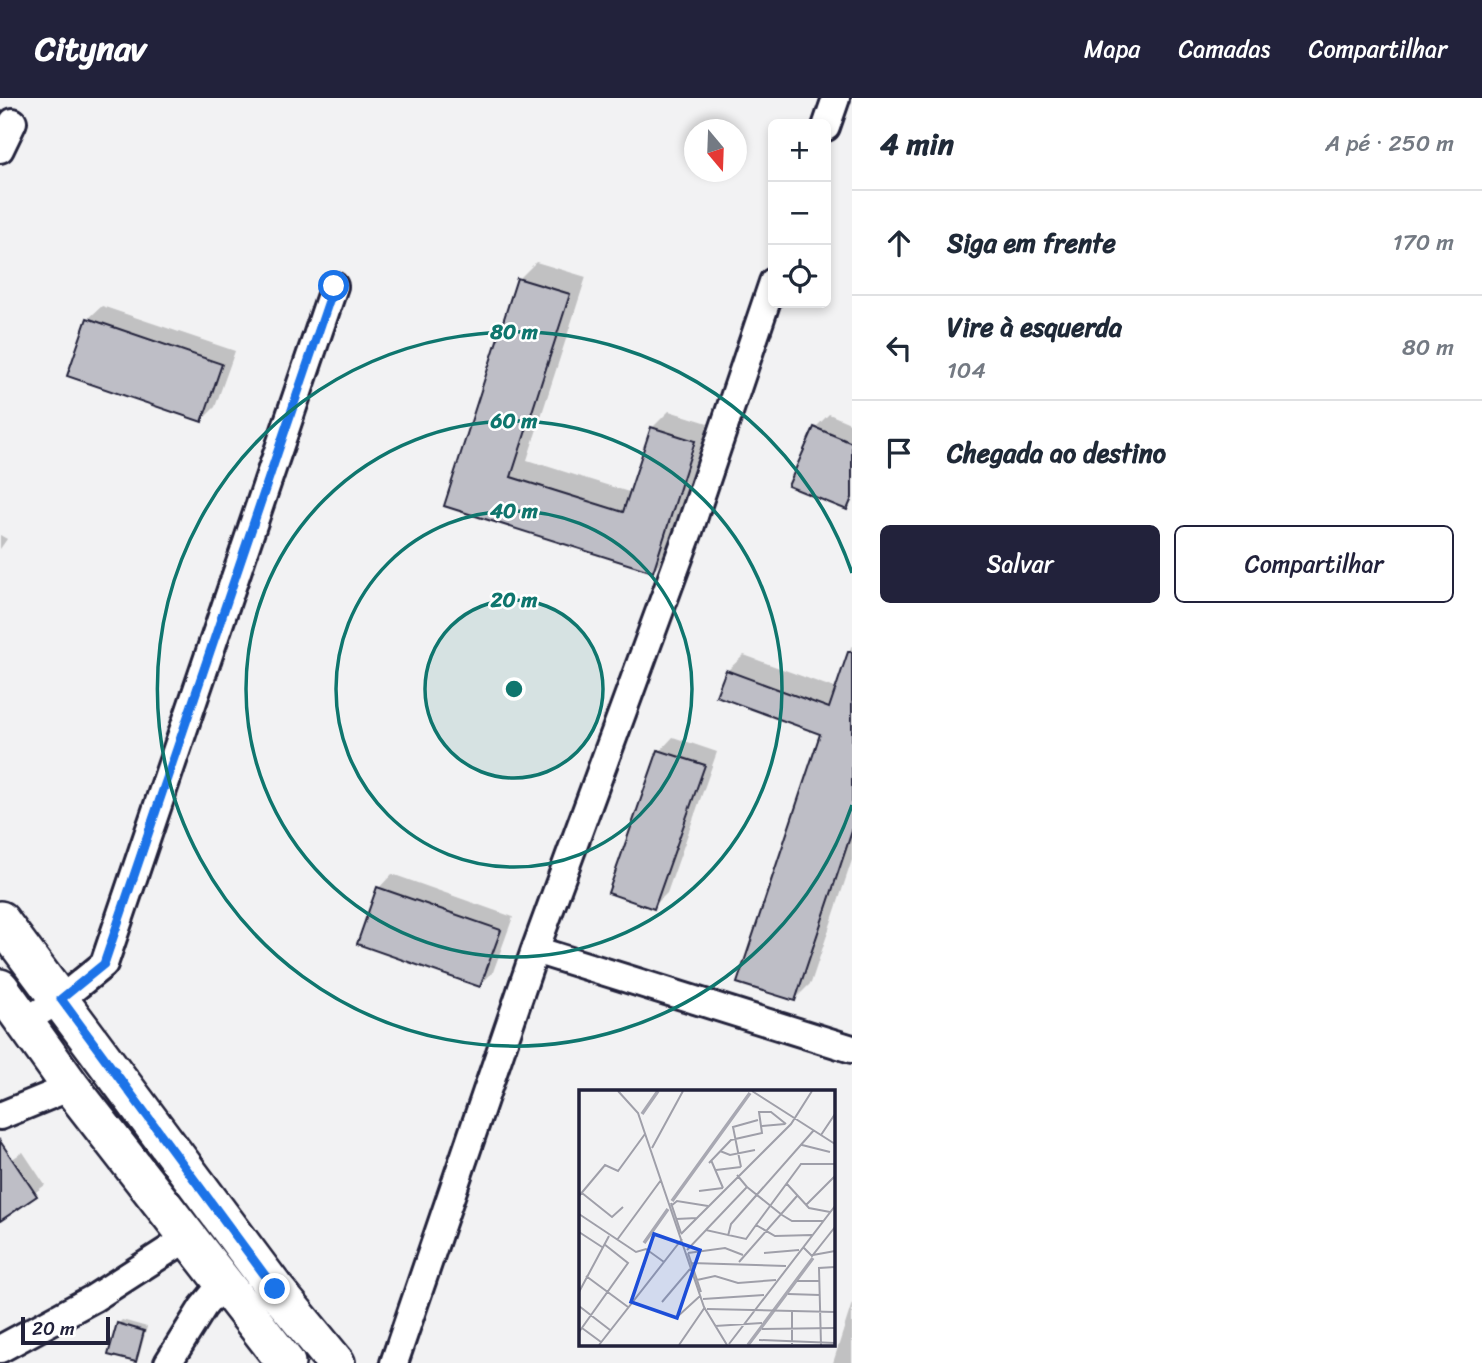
<!DOCTYPE html>
<html lang="pt">
<head>
<meta charset="utf-8">
<style>
  :root { --surface:#fff; --page:#f6f6f7; --text:#1f2937; --muted:#747a83; --line:#e0e1e3; --accent:#22223b }
  body { margin:0; font-family:Sriracha,sans-serif; background:var(--page); color:var(--text) }
  .controls { position:absolute; right:21px; top:21px; display:grid; overflow:hidden; border-radius:10px; box-shadow:0 4px 10px #0003 }
  .controls button { width:63px; height:63px; display:grid; place-items:center; padding:0; border:0; border-bottom:2px solid var(--line); background:var(--surface); color:var(--text); font:35px sans-serif }
  .compass { position:absolute; left:684px; top:21px; width:63px; height:63px; border-radius:50%; background:var(--surface); box-shadow:0 4px 10px #0003; rotate:161deg }
  .scale { position:absolute; left:21px; bottom:18px; width:89px; box-sizing:border-box; padding-left:7px; border:4px solid #22223b; border-top:0; font-size:19px; line-height:24px; white-space:nowrap; color:#22223b; -webkit-text-stroke:5px #fff; paint-order:stroke }
  .stop { position:absolute; width:21px; height:21px; margin:-16px; border:5px solid #1a73e8; border-radius:50%; background:#fff }
  .stop.end { background:#1a73e8; border-color:#fff; box-shadow:0 2px 7px #0008 }
  .list { margin:0; padding:0; list-style:none }
  h2 { display:flex; justify-content:space-between; align-items:center; height:91px; margin:0; padding:0 28px; font-size:30px }
  h2 small { font-size:23px; font-weight:400; color:var(--muted) }
  .list li { display:grid; grid-template-columns:46px 1fr auto; gap:21px; align-items:center; box-sizing:border-box; height:105px; padding:0 28px; border-top:2px solid var(--line) }
  .list b { display:block; font-size:26px; white-space:nowrap }
  .list p { margin:0; font-size:23px; white-space:nowrap; color:var(--muted) }
  .list em { font-size:23px; font-style:normal; color:var(--muted) }
  .actions { display:flex; gap:14px; padding:21px 28px }
  .actions a { flex:1; padding:16px 0; border:2px solid var(--accent); border-radius:10px; text-align:center; font-size:24px; color:var(--accent) }
  .actions .main { background:var(--accent); color:#fff }
  .icon { flex:none; width:38px; height:38px; fill:none; stroke:currentColor; stroke-width:2; stroke-linecap:round; stroke-linejoin:round }
  .map { position:relative; flex:none; width:852px; height:1265px; overflow:hidden }
  header { display:flex; align-items:center; gap:42px; box-sizing:border-box; height:98px; padding:0 35px; background:var(--accent); color:#fff }
  header strong { font-size:33px }
  nav { display:flex; gap:38px; margin-inline-start:auto; font-size:24px }
  main { display:flex }
  aside { flex:1; background:var(--surface) }
  .map>svg:first-child { display:block }
  .shadow { fill:#0003 }
  .building { fill:#bebec6; stroke:#22223b; stroke-width:2 }
  .lines { fill:none; stroke-linecap:round; stroke-linejoin:round }
  .street-casing { stroke:#22223b; stroke-width:32 }
  .secondary-casing { stroke:#22223b; stroke-width:42 }
  .street { stroke:#fff; stroke-width:26 }
  .secondary { stroke:#fff; stroke-width:37 }
  .route { stroke:#1a73e8; stroke-width:9 }
  .ring { fill:none; stroke:#0f766e; stroke-width:3.5 }
  .inset-river { fill:none; stroke:#a8a8b2; stroke-width:3.5 }
  .inset-road { fill:none; stroke:#9f9fa9; stroke-width:2 }
  .view { fill:#1d4ed8; fill-opacity:0.15; stroke:#1d4ed8; stroke-width:3.5 }
  .inset-edge { fill:none; stroke:#22223b; stroke-width:3.5 }
  .centre { fill:#0f766e; stroke:#fff; stroke-width:3.5 }
  .ring-label { font-size:21px; text-anchor:middle; font-weight:bold; fill:#0f766e; stroke:#fff; stroke-width:5; stroke-linejoin:round; paint-order:stroke }
</style>
</head>
<body>
<header>
<strong>Citynav</strong>
<nav><a>Mapa</a><a>Camadas</a><a>Compartilhar</a></nav>
</header>
<main>
<div class="map">
<svg width="852" height="1265" viewBox="0 0 852 1265">
  <rect width="100%" height="100%" fill="#f2f2f3"/>
  <filter id="ink" filterUnits="userSpaceOnUse"><feTurbulence type="fractalNoise" baseFrequency=".0143" numOctaves="2"/><feDisplacementMap in="SourceGraphic" scale="14" xChannelSelector="R" yChannelSelector="G"/><feConvolveMatrix kernelMatrix="1 2 1 2 8 2 1 2 1" color-interpolation-filters="sRGB"/></filter>
  <g filter="url(#ink)">
    <path class="shadow" d="M 536,164 L 586,179 L 527,362 L 632,395 L 652,330 L 669,313 L 711,326 L 670,455 L 653,472 L 447,407 L 519,181 Z
      M 102,208 L 235,253 L 215,309 L 202,322 L 88,221 Z
      M 829,316 L 852,326 L 852,404 L 846,410 L 790,387 L 815,330 Z
      M 0,437 L 7,441 L 0,451 Z
      M 852,546 L 852,762 L 811,885 L 795,901 L 822,635 L 727,573 L 744,557 L 837,591 Z
      M 673,639 L 717,654 L 667,795 L 653,809 L 610,794 L 660,653 Z
      M 392,776 L 513,819 L 493,874 L 480,887 L 379,790 Z
      M 23,1054 L 45,1087 L 0,1121 L 0,1069 Z
      M 852,1205 L 852,1265 L 833,1265 Z
      M 122,1222 L 147,1229 L 139,1258 L 135,1262 L 118,1226 Z"/>
    <path class="building" d="M 517,180 L 570,196 L 511,379 L 623,414 L 651,329 L 695,343 L 653,474 L 444,408 Z
      M 87,220 L 222,266 L 202,324 L 67,278 Z
      M 814,329 L 852,345 L 852,400 L 847,412 L 788,388 Z
      M 848,554 L 852,554 L 852,733 L 795,903 L 737,885 L 820,636 L 716,598 L 726,572 L 829,610 Z
      M 658,652 L 705,667 L 654,811 L 608,795 Z
      M 377,789 L 501,832 L 480,889 L 357,846 Z
      M 0,1043 L 37,1098 L 0,1123 Z
      M 117,1225 L 144,1233 L 136,1264 L 108,1257 Z"/>
    <g class="lines">
      <g class="street-casing">
        <path id="street" d="M 826,29 L 836,0
          M 0,51 L 13,24
          M 535,852 L 852,951
          M 25,923 L 61,901 L 104,866 L 334,188
          M 0,1018 L 71,989
          M 0,1251 L 94,1200 L 187,1140
          M 168,1265 L 203,1209 L 222,1186
          M 394,1265 L 535,852 L 689,433 L 773,184"/>
      </g>
      <g class="secondary-casing">
        <path id="secondary" d="M 0,822 L 275,1191 L 336,1265
          M 0,890 L 71,989 L 286,1265"/>
      </g>
      <use href="#street" class="street"/>
      <use href="#secondary" class="secondary"/>
    </g>
  </g>
  <g class="lines" filter="url(#ink)">
    <path class="route" d="M 275,1191 L 61,901 L 104,866 L 334,188"/>
  </g>
  <circle cx="514" cy="591" r="89" fill="#0f766e" fill-opacity=".12"/>
  <g class="ring">
    <circle cx="514" cy="591" r="89"/>
    <circle cx="514" cy="591" r="178"/>
    <circle cx="514" cy="591" r="268"/>
    <path d="M852 707A357 357 0 1 1 852 475"/>
  </g>
  <g transform="translate(579 992)">
    <rect width="256" height="256" fill="#f2f2f3"/>
    <path class="inset-river" d="M 63,24 L 79,1M 93,111 L 171,3M 65,153 L 89,119M 169,255 L 234,168"/>
    <path class="inset-road" d="M 39,1 L 59,23 L 125,217 L 148,255M 173,1 L 256,54M 183,36 L 206,34M 242,45 L 256,24M 223,55 L 251,62M 73,58 L 104,1M 141,61 L 151,65 L 176,60M 132,70 L 144,98M 130,73 L 152,50 L 183,43 L 180,22 L 192,22 L 207,34M 162,77 L 154,37 L 179,30M 137,80 L 162,77M 208,94 L 230,118 L 251,122M 168,97 L 203,125M 120,101 L 144,98M 3,103 L 33,127 L 44,117M 0,106 L 26,75 L 39,81 L 66,44M 92,113 L 102,143M 227,115 L 256,86M 92,116 L 98,111 L 129,116M 0,124 L 57,162 L 67,159 L 85,172M 203,125 L 213,131 L 244,131M 97,129 L 118,128M 177,135 L 222,74 L 256,74M 127,140 L 168,97 L 158,85M 0,142 L 23,157M 102,144 L 212,34 L 233,1M 149,146 L 152,134 L 235,40M 38,150 L 82,90M 224,157 L 233,166 L 256,137M 108,160 L 127,140 L 167,149 L 177,135 L 196,146 L 233,145M 109,163 L 122,202M 109,163 L 146,158 L 164,165M 185,163 L 220,160M 234,165 L 256,161M 160,172 L 218,106M 112,173 L 207,176M 7,186 L 49,217M 118,190 L 136,186 L 159,193 L 197,190M 218,191 L 240,191M 0,202 L 30,146M 209,204 L 241,205M 124,209 L 185,205M 83,212 L 111,179M 0,216 L 31,240M 128,219 L 256,222M 213,221 L 213,254M 98,227 L 121,206M 136,236 L 183,233M 3,238 L 22,252M 183,239 L 256,238M 0,242 L 49,173 L 25,154M 180,250 L 256,253M 150,254 L 256,116M 20,255 L 103,149M 100,255 L 126,217M 242,255 L 240,178 L 256,177"/>
    <path class="view" d="M 75,144 L 121,160 L 98,228 L 52,212 Z"/>
    <rect width="256" height="256" class="inset-edge"/>
  </g>
  <circle cx="514" cy="591" r="10" class="centre"/>
  <g class="ring-label">
    <text x="514" y="241">80 m</text>
    <text x="514" y="330">60 m</text>
    <text x="514" y="420">40 m</text>
    <text x="514" y="509">20 m</text>
  </g>
</svg>
<div class="controls">
<button>+</button>
<button>−</button>
<button><svg class="icon" aria-label="locate" viewBox="0 0 24 24"><circle cx="12" cy="12" r="6"/><path d="M12 2v4M12 18v4M2 12h4M18 12h4"/></svg></button>
</div>
<svg class="compass" viewBox="-18 -18 36 36"><path d="M0-13l5 13h-10z" fill="#e53935"/><path d="M0 13l5-13h-10z" fill="#747a83"/></svg>
<div class="scale">20 m</div>
<div class="stop" style="left:334px;top:188px"></div>
<div class="stop end" style="left:275px;top:1191px"></div>
</div>
<aside>
<h2>4 min<small>A pé · 250 m</small></h2>
<ul class="list">
<li><svg class="icon" aria-label="ahead" viewBox="0 0 24 24"><path d="M12 20V5M6 11l6-6 6 6"/></svg><div><b>Siga em frente</b></div><em>170 m</em></li>
<li><svg class="icon" aria-label="left" viewBox="0 0 24 24"><path d="M17 20v-9H6M10 6l-5 5 5 5"/></svg><div><b>Vire à esquerda</b><p>104</p></div><em>80 m</em></li>
<li><svg class="icon" aria-label="arrive" viewBox="0 0 24 24"><path d="M6 21V4h12l-3 4 3 4H6"/></svg><div><b>Chegada ao destino</b></div></li>
</ul>
<div class="actions"><a class="main">Salvar</a><a>Compartilhar</a></div>
</aside>
</main>
</body>
</html>
